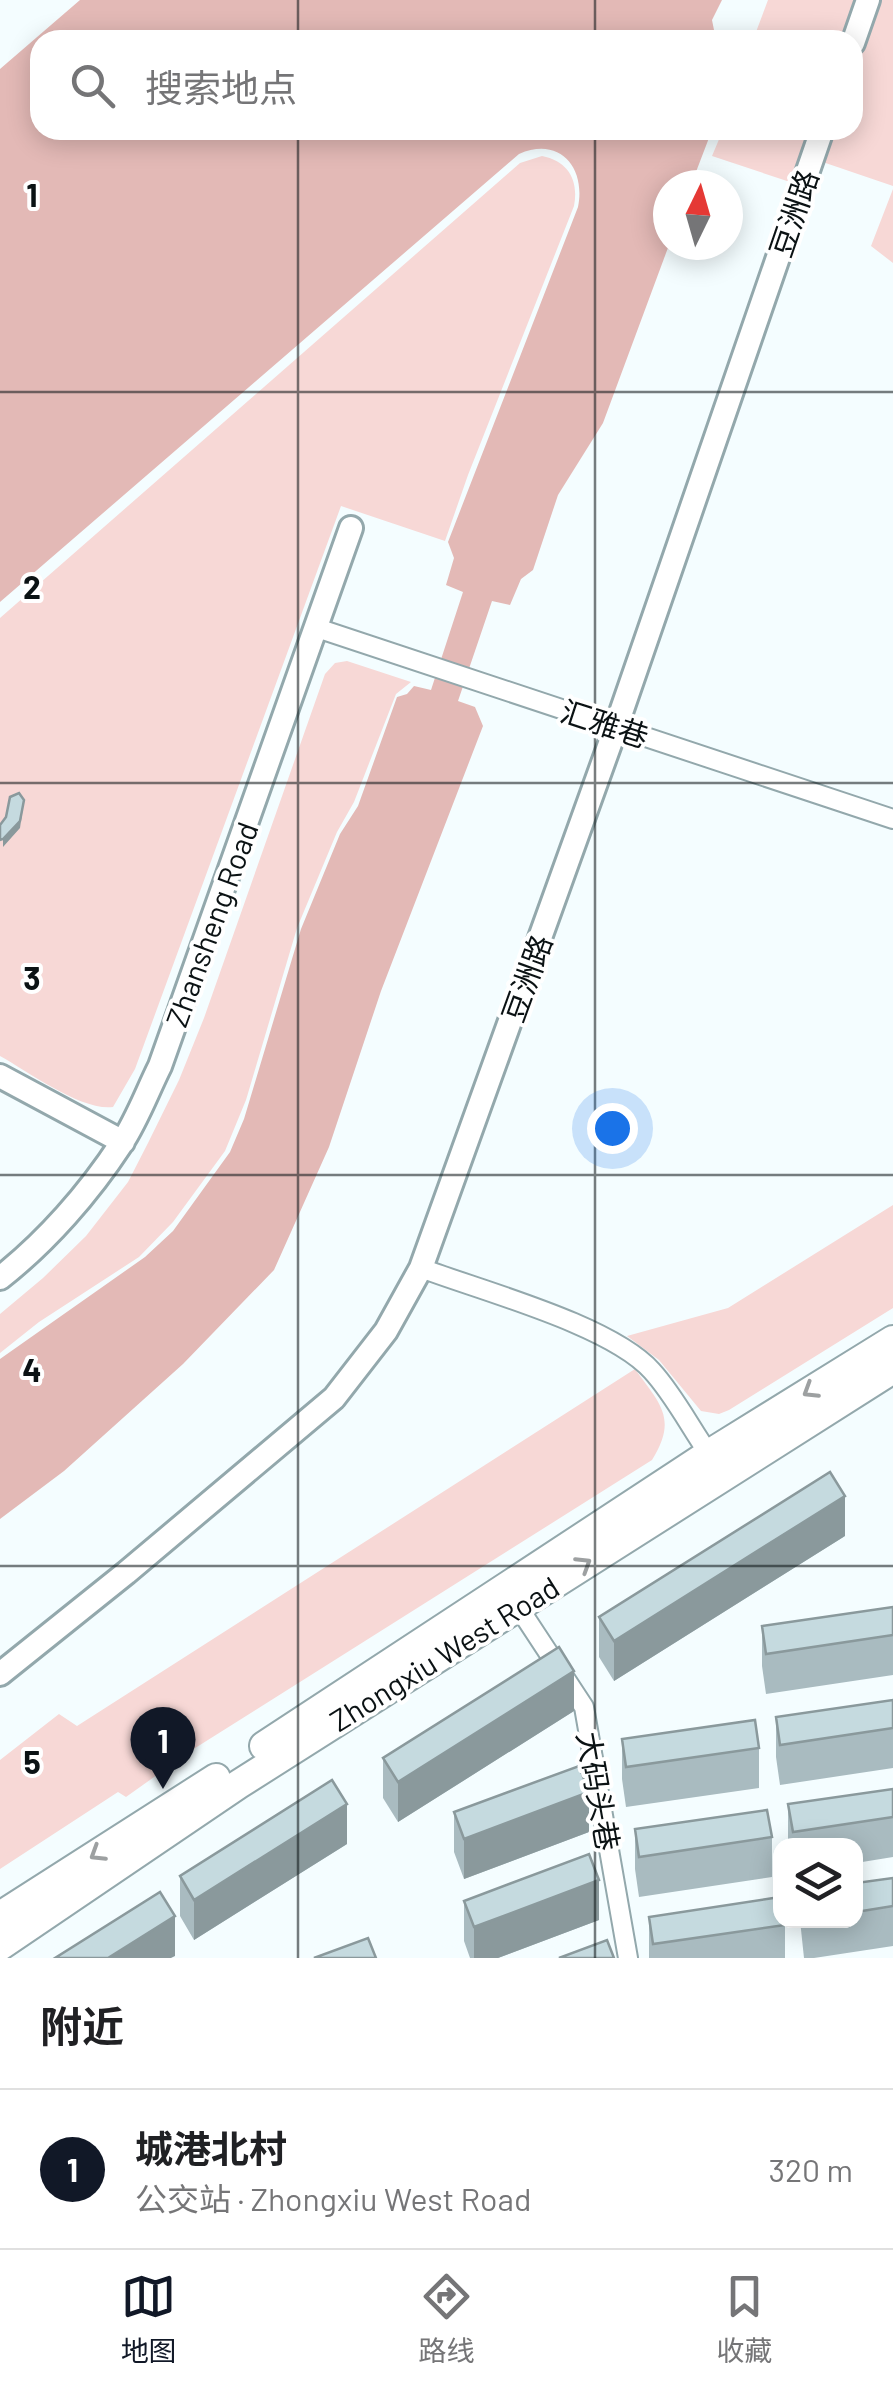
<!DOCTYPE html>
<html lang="zh">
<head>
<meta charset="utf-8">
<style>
  :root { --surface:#fff; --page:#f2f2f2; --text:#202124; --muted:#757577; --line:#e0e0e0; --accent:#111827 }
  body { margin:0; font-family:Barlow,"Noto Sans SC",sans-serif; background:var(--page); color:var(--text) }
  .controls { position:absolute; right:30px; bottom:30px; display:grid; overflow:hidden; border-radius:20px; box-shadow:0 5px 25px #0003 }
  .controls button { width:90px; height:90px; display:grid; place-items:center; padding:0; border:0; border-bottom:2px solid var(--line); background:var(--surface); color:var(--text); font:50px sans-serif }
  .compass { position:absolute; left:653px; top:170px; width:90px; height:90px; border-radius:50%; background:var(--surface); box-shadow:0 5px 25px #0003; rotate:5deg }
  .you { position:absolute; left:612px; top:1128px; width:35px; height:35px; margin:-25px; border:8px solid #fff; border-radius:50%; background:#1a73e8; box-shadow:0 0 0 15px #1a73e833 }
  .badge { display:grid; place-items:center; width:65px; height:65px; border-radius:50%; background:var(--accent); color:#fff; font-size:32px; font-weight:700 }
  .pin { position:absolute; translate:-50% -82px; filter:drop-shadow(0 2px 5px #0008) }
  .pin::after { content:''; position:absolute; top:52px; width:35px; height:30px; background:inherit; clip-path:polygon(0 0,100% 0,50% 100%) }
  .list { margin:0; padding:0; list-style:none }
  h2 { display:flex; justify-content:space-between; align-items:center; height:130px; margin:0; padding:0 40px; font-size:42px }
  h2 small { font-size:32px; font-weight:400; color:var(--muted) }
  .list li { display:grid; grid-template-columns:65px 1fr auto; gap:30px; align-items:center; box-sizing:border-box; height:160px; padding:0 40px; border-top:2px solid var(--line) }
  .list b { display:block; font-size:38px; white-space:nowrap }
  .list p { margin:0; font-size:32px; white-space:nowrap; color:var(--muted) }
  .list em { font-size:32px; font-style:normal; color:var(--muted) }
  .icon { flex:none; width:55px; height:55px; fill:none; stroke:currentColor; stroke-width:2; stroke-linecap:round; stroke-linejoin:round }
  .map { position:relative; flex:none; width:893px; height:1958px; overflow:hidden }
  .search { position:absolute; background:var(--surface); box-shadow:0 5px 25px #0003; left:30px; right:30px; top:30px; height:110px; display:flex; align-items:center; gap:25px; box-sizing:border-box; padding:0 35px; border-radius:30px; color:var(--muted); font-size:38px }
  .sheet { height:290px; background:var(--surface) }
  nav { display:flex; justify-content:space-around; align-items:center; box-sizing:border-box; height:140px; border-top:2px solid var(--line); background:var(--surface); font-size:28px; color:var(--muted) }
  nav a { display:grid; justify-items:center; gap:5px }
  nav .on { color:var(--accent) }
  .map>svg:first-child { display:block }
  .green { fill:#f7d8d6 }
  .water { fill:#e3b9b6 }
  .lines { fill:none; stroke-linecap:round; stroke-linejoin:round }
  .minor-casing { stroke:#93a8ac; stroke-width:22 }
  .tertiary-casing { stroke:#93a8ac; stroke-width:28 }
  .primary-casing { stroke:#93a8ac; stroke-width:32 }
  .minor { stroke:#fff; stroke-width:18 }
  .tertiary { stroke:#fff; stroke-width:22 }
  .primary { stroke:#fff; stroke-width:28 }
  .wall { fill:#a9bbc0 }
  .shaded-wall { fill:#8a999c }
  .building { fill:#c5dadf; stroke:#8a999c; stroke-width:2.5 }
  .oneway { stroke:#9da0a1 }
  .grid { fill:none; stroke:#0b1214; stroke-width:2.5; stroke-opacity:0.55 }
  .labels { text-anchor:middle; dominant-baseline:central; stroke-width:8; stroke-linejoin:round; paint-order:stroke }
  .street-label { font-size:30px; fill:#0b1214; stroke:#fff }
  .grid-label { font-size:32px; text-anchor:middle; font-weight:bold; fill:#0b1214; stroke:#fff; stroke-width:8; stroke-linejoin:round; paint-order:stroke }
</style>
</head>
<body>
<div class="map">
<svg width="893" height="1958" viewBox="0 0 893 1958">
  <rect width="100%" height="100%" fill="#f4fdff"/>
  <path class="green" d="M 768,0 L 893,0 L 893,186 L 805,156 L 793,183 L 712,156 L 720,137 L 716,135 L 718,130 L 853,130 L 853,40 L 753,40 Z
    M 542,156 C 568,161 579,180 574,206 L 468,475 L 445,541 L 341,506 L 135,1069 L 113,1107 C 81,1111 29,1072 0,1056 L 0,618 L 520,163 Z
    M 893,189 L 893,263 L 871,246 Z
    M 347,661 L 411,682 L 396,694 L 354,802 L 337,832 L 297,928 L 246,1100 L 225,1151 L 173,1222 L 139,1257 L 39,1322 L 0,1353 L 0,1314 L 43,1278 L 86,1236 L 128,1182 L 148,1143 L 179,1080 L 204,1018 L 325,674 L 335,663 Z
    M 893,1205 L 893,1308 L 729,1410 L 719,1414 L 701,1411 L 659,1360 L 627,1336 L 728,1308 Z
    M 635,1369 C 660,1404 678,1418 652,1460 L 192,1750 L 126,1797 L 118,1792 L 0,1869 L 0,1760 L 59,1714 L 77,1726 Z"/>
  <path class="water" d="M 80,0 L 722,0 L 712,20 L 716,40 L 40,40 L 40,130 L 712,130 L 691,185 L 668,185 L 669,245 L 603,423 L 558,495 L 533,570 L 521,579 L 510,605 L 492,601 L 458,701 L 475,707 L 483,726 L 381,991 L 329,1147 L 274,1270 L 183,1364 L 64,1471 L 0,1519 L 0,1359 L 145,1257 L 173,1231 L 230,1152 L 244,1119 L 301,929 L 340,834 L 358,806 L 397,697 L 407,694 L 414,686 L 431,690 L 463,592 L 446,585 L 454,558 L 448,542 L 578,207 C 586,168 560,136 519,154 L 0,602 L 0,69 Z"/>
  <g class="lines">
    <g class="minor-casing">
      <path id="minor" d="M 317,628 L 893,819
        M 421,1268 C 482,1291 611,1325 652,1371 C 674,1395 690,1427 709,1454
        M 513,1599 L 584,1707 L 628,1958"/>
    </g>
    <g class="tertiary-casing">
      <path id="tertiary" d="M 853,43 L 868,0
        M 0,1076 L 123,1142
        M 0,1278 C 46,1242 89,1193 121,1144 C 137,1120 147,1092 160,1066 L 351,528
        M 0,1674 L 126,1573 L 334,1398 L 386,1331 L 421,1268 L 616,727 L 822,130"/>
    </g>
    <g class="primary-casing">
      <path id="primary" d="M 264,1746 L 709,1454 L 893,1340
        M 0,1916 L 216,1778
        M 0,1946 L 239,1784 L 893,1369"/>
    </g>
    <use href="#minor" class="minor"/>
    <use href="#tertiary" class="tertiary"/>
    <use href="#primary" class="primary"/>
  </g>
  <path class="wall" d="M 845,1536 L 614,1681 L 599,1657 L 599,1617 Z
    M 893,1607 L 893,1675 L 766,1694 L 762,1666 L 762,1626 Z
    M 893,1700 L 893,1768 L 780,1785 L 776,1757 L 776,1717 Z
    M 574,1711 L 398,1822 L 383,1798 L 383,1758 Z
    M 622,1739 L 759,1748 L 759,1788 L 626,1807 L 622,1779 Z
    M 893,1789 L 893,1857 L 856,1863 L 856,1846 L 788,1846 L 788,1804 Z
    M 454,1812 L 589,1832 L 464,1879 L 454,1852 Z
    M 635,1829 L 772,1837 L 772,1877 L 639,1897 L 635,1869 Z
    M 347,1844 L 194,1940 L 180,1916 L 180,1876 Z
    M 893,1878 L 893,1946 L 814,1958 L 804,1958 L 800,1920 L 856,1920 L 856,1883 Z
    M 464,1901 L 599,1920 L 498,1958 L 470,1958 L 464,1941 Z
    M 649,1917 L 785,1925 L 785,1958 L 649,1958 Z"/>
  <path class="shaded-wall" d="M 24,800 L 20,828 L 3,847 L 3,839 Z
    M 845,1496 L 845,1536 L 614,1681 L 614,1641 Z
    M 574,1671 L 574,1711 L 398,1822 L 398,1782 Z
    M 589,1792 L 589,1832 L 464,1879 L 464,1839 Z
    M 347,1804 L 347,1844 L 194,1940 L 194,1900 Z
    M 599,1880 L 599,1920 L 498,1958 L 474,1958 L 474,1927 Z
    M 175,1916 L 175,1956 L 171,1958 L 108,1958 Z"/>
  <path class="building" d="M 19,793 L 24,800 L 20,821 L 3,839 L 0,840 L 0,825 L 6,817 L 10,797 Z
    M 830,1472 L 845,1496 L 614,1641 L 599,1617 Z
    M 893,1607 L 893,1635 L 766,1654 L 762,1626 Z
    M 559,1647 L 574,1671 L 398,1782 L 383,1758 Z
    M 893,1700 L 893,1728 L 780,1745 L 776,1717 Z
    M 755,1720 L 759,1748 L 626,1767 L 622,1739 Z
    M 579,1766 L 589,1792 L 464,1839 L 454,1812 Z
    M 332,1780 L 347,1804 L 194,1900 L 180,1876 Z
    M 893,1789 L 893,1817 L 793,1832 L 788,1804 Z
    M 767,1810 L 772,1837 L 639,1857 L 635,1829 Z
    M 589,1854 L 599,1880 L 474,1927 L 464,1901 Z
    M 893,1878 L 893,1906 L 856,1912 L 856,1883 Z
    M 160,1892 L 175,1916 L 108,1958 L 55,1958 Z
    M 780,1897 L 780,1920 L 784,1920 L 785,1925 L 653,1944 L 649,1917 Z
    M 368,1938 L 376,1958 L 314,1958 Z
    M 607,1940 L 614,1958 L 559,1958 Z"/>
  <defs><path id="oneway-chevron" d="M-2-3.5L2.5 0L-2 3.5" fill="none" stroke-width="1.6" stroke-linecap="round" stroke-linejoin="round" transform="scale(2.5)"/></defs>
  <g class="oneway">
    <use href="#oneway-chevron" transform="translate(810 1391) rotate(148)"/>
    <use href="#oneway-chevron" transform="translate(584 1564) rotate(-32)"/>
    <use href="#oneway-chevron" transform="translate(97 1854) rotate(148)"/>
  </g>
  <path class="grid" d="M 298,0 L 298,40M 595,0 L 595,40M 298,130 L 298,1958M 595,130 L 595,1958M 0,392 L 893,392M 0,783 L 893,783M 0,1175 L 893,1175M 0,1566 L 893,1566"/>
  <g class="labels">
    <g class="street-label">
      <text transform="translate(793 213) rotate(-71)">豆洲路</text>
      <text transform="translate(605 723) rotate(18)">汇雅巷</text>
      <text transform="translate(211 924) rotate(-70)">Zhansheng Road</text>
      <text transform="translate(526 978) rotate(-70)">豆洲路</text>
      <text transform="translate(444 1653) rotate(-32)">Zhongxiu West Road</text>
      <text transform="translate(599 1791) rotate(80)">大码头巷</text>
    </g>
  </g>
  <g class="grid-label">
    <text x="32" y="207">1</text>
    <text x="32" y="599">2</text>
    <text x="32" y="990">3</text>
    <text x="32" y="1382">4</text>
    <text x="32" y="1774">5</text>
  </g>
</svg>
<div class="controls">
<button><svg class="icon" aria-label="layers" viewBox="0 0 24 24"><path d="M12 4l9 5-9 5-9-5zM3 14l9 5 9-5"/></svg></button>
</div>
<svg class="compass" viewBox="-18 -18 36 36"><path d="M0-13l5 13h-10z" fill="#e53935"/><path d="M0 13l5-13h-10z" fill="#757577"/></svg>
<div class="you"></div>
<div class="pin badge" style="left:163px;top:1789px">1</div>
<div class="search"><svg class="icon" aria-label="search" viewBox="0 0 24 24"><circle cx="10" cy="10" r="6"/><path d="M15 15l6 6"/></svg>搜索地点</div>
</div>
<section class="sheet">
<h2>附近<small></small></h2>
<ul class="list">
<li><span class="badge">1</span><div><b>城港北村</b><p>公交站 · Zhongxiu West Road</p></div><em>320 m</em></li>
</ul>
</section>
<nav>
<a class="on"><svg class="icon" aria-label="map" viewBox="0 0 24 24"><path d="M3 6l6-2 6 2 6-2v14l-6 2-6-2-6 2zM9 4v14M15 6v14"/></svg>地图</a>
<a><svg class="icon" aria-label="directions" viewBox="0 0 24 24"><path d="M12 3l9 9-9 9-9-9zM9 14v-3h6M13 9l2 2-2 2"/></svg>路线</a>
<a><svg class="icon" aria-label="saved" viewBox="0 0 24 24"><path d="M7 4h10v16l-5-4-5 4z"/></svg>收藏</a>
</nav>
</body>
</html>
